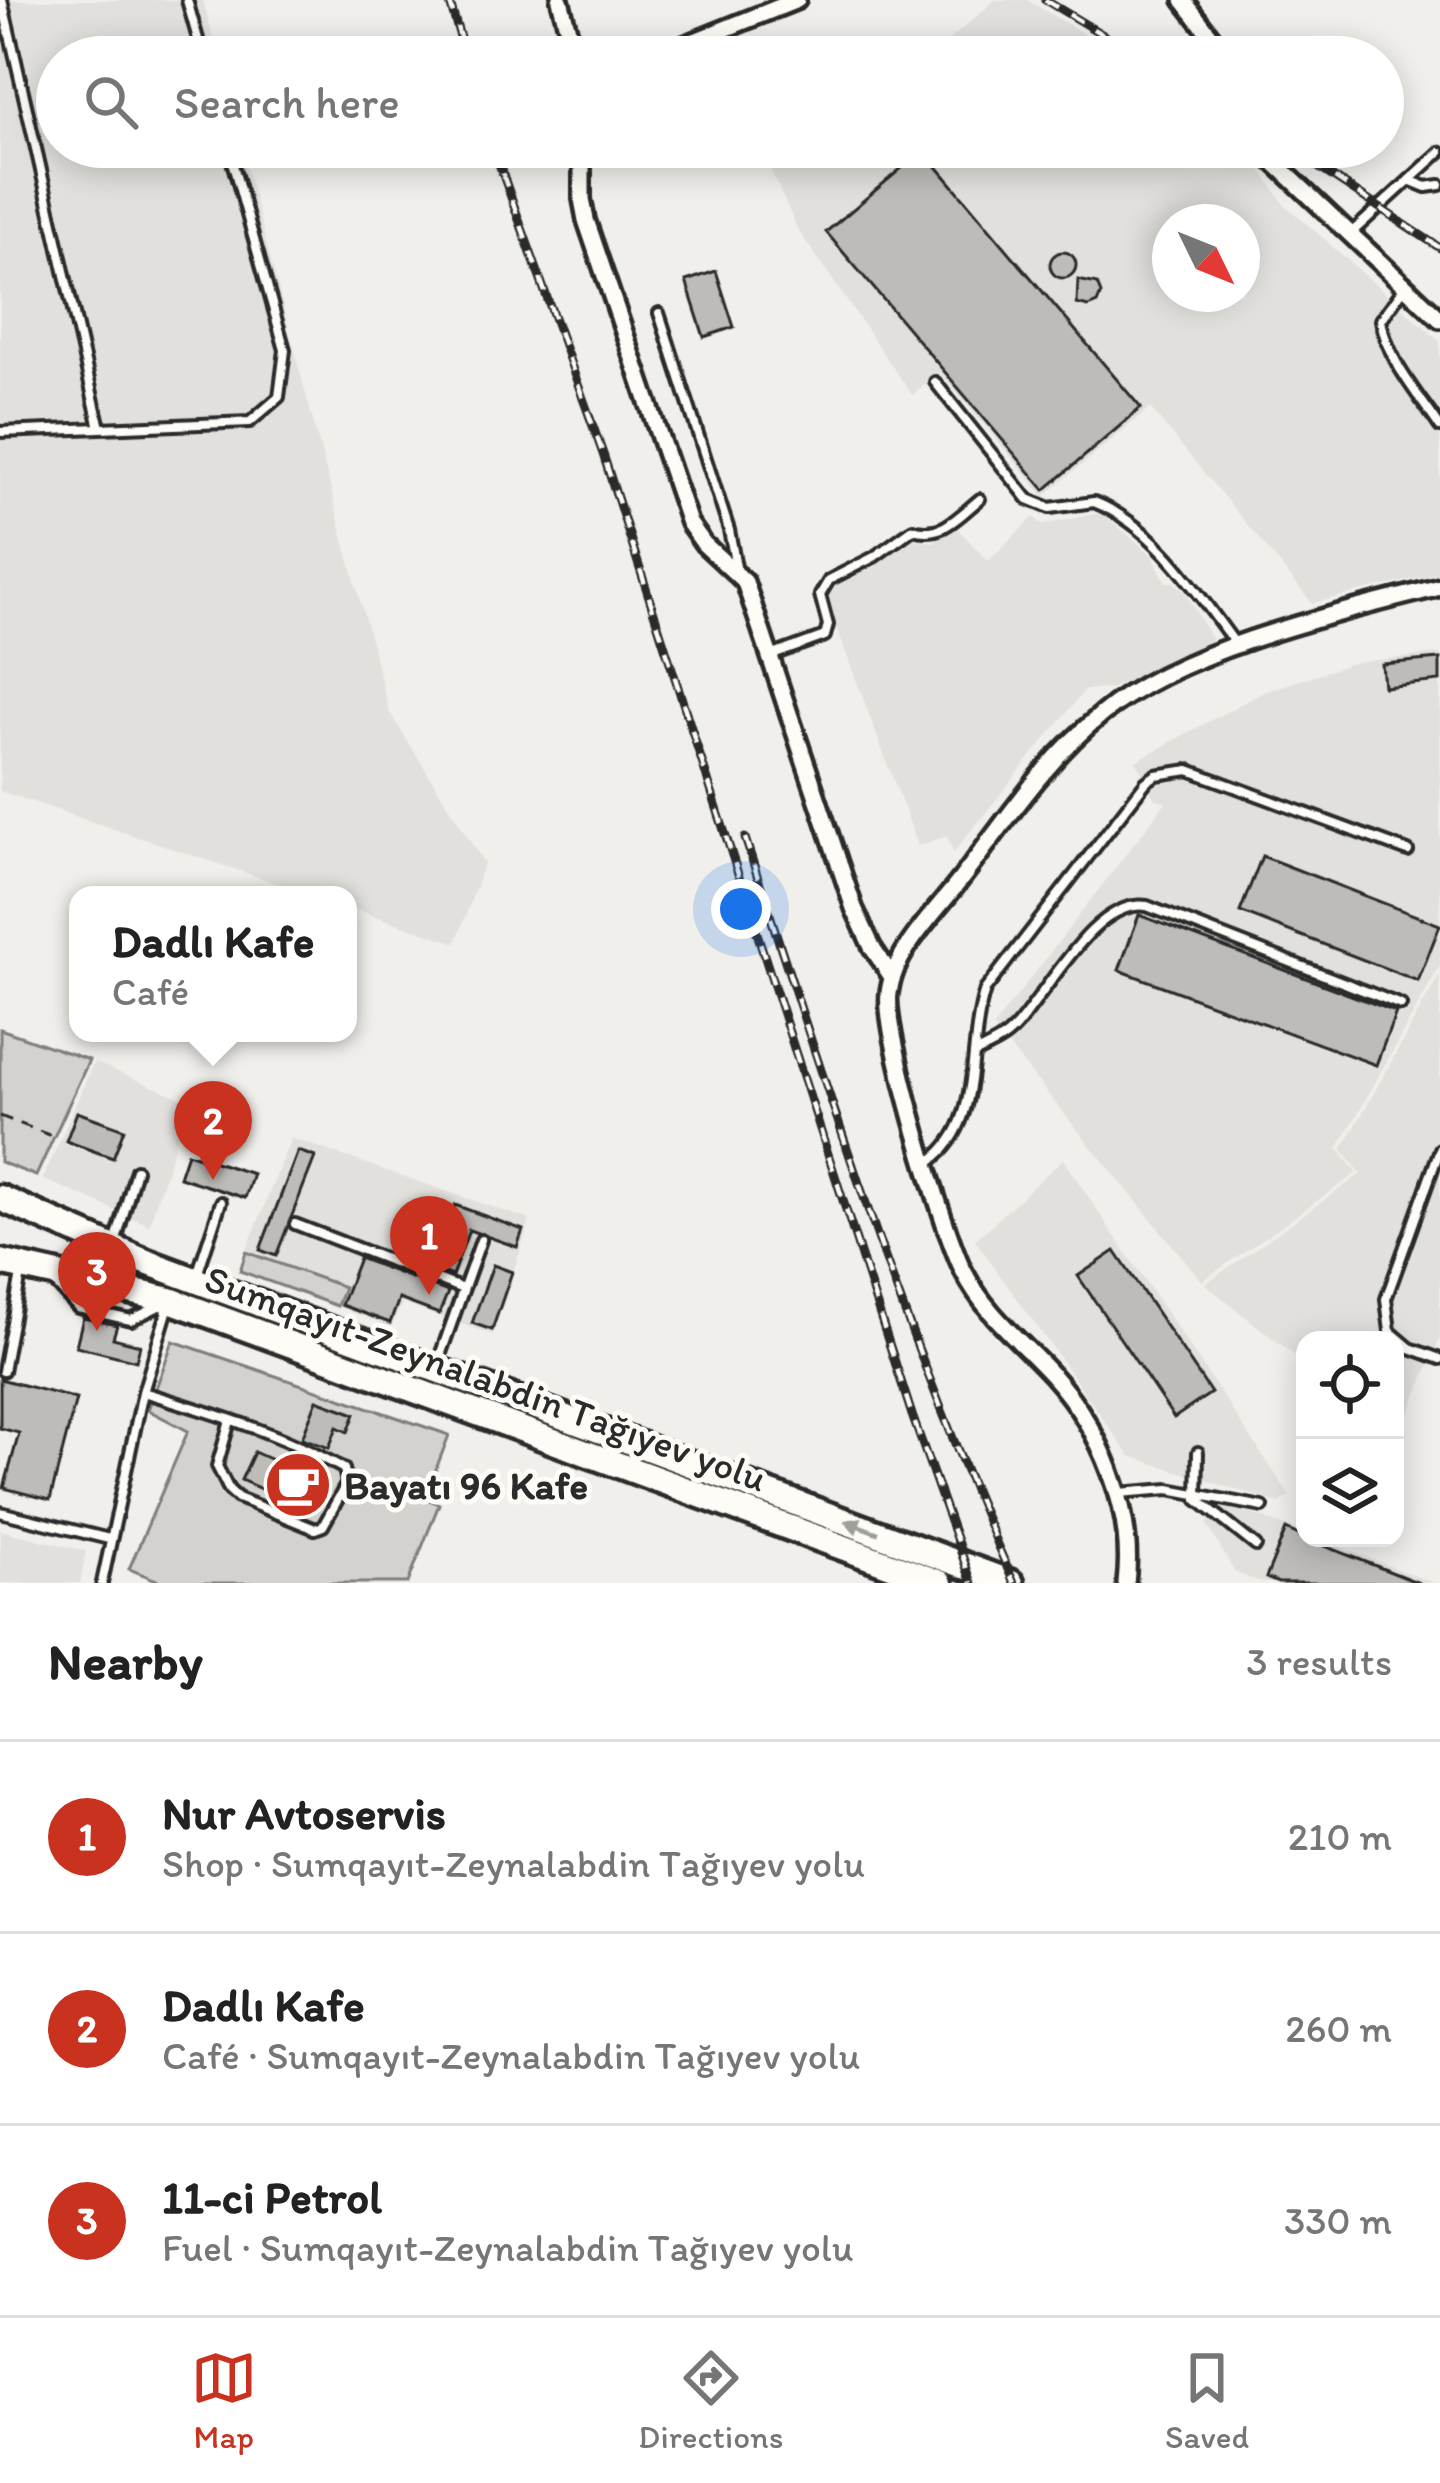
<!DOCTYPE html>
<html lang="en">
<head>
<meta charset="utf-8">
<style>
  :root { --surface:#fff; --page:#f2f2f2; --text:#222; --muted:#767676; --line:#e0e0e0; --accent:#c8321e }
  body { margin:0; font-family:Itim,sans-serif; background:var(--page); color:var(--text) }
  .controls { position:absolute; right:36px; bottom:36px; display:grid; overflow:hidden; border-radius:24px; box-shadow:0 6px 30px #0003 }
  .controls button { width:108px; height:108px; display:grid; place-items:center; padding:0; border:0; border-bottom:3px solid var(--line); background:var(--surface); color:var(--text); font:60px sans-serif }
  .compass { position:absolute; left:1152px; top:204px; width:108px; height:108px; border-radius:50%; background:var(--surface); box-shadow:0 6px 30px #0003; rotate:133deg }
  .you { position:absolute; left:741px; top:909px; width:42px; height:42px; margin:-30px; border:9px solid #fff; border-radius:50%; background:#1a73e8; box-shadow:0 0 0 18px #1a73e833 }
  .badge { display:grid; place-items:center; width:78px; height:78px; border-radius:50%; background:var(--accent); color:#fff; font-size:39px; font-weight:700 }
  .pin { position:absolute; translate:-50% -99px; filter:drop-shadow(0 3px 6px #0008) }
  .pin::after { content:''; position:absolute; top:63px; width:42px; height:36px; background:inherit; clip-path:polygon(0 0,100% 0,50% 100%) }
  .popup { position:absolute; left:69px; top:886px; width:288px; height:156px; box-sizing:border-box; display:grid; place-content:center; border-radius:24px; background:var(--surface); filter:drop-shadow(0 3px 9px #0005); font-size:39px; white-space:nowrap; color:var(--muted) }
  .popup b { font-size:45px; color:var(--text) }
  .popup::after { content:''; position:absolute; left:50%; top:100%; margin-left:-24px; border:24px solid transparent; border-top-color:var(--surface) }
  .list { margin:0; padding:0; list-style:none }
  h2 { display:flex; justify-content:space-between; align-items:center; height:156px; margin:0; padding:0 48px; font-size:51px }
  h2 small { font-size:39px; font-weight:400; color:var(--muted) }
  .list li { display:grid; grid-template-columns:78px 1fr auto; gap:36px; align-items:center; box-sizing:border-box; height:192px; padding:0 48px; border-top:3px solid var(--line) }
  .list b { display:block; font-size:45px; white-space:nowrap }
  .list p { margin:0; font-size:39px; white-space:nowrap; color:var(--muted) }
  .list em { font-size:39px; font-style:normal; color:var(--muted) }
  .icon { flex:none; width:66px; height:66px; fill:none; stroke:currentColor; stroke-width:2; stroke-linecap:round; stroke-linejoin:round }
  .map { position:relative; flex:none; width:1440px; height:1583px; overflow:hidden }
  .search { position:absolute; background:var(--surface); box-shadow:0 6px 30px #0003; left:36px; right:36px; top:36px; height:132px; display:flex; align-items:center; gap:30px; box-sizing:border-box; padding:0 42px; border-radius:66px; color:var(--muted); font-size:45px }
  .sheet { height:732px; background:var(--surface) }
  nav { display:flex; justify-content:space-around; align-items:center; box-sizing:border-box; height:168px; border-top:3px solid var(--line); background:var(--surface); font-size:33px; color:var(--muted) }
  nav a { display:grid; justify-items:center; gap:6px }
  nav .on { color:var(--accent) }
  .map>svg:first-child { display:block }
  .built { fill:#e1e0dc; fill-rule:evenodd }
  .green { fill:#d3d2cf; stroke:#7f7e7d; stroke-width:3 }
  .building { fill:#bdbcb8; stroke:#2b2b2b; stroke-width:3 }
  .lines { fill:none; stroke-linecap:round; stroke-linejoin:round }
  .lane-casing { stroke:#2b2b2b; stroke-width:16 }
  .street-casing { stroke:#2b2b2b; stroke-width:24 }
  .primary-casing { stroke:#2b2b2b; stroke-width:33 }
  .path { stroke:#2b2b2b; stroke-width:3; stroke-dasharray:12 9; stroke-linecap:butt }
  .lane { stroke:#fdfcf7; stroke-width:8 }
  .street { stroke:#fdfcf7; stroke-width:15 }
  .primary { stroke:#fdfcf7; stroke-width:24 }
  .rail-casing { stroke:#2b2b2b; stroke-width:9 }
  .rail { stroke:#fdfcf7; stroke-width:4.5; stroke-dasharray:14; stroke-linecap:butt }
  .oneway { fill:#9e9e9b }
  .labels { text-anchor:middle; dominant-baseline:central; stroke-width:10; stroke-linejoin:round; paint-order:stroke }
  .street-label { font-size:39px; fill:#2b2b2b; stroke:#fdfcf7 }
  .poi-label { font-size:39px; font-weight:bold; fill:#2b2b2b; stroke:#fdfcf7; text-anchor:start }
</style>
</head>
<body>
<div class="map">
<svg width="1440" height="1583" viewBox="0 0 1440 1583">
  <rect width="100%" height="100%" fill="#f0efeb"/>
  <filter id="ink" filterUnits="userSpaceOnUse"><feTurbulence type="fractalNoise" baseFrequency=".00833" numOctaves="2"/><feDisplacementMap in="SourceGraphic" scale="24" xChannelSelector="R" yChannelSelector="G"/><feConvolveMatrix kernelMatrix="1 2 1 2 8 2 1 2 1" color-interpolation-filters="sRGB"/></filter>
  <g filter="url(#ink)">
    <path class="built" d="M 0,0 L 203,0 L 218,57 L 57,57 L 57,147 L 241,147 L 389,711 L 484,863 L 456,943 L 348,907 L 348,895 L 312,895 L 0,791 Z
      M 995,0 L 1027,0 L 1123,57 L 924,57 L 936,52 Z
      M 760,147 L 1246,147 L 1284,204 L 1440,341 L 1440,573 L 1312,603 L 1150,408 L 1044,496 L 940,372 L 912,395 L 798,230 ZM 1170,222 L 1242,222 L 1242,294 L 1170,294 Z
      M 1101,513 L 1152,555 L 1166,582 L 1173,582 L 1185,592 L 1212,640 L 1110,689 L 1085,690 L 953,853 L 947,836 L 918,846 L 826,599 L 840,580 L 873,568 L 913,539 L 933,542 L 955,526 L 988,561 L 1034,517 L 1042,525 Z
      M 1440,654 L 1440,966 L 1338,1149 L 1357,1173 L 1202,1281 L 993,1027 L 1166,802 L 1154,798 L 1136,761 L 1263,692 L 1356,662 Z
      M 1440,974 L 1440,1338 L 1410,1411 L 1395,1404 L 1395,1340 L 1305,1340 L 1305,1364 L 1205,1284 L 1361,1174 L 1342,1150 Z
      M 94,1062 L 188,1101 L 149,1225 L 43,1179 Z
      M 291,1138 L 530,1220 L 493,1335 L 402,1303 L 391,1327 L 337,1306 L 343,1287 L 246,1252 Z
      M 1063,1159 L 1290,1496 L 1279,1503 L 1130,1456 L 975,1240 Z
      M 1225,1504 L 1305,1533 L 1305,1538 L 1317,1538 L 1434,1583 L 1263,1583 L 1235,1573 L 1207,1524 Z
      M 0,1530 L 86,1551 L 80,1583 L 0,1583 Z"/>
    <path class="green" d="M 0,1029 L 89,1060 L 36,1176 L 0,1162 Z
      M 246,1252 L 344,1287 L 337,1306 L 240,1271 Z
      M 173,1341 L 449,1435 L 425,1498 L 439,1504 L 408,1583 L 164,1583 L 129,1569 L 188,1431 L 148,1410 Z"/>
    <path class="building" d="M 923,150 L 1141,408 L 1045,490 L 826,232 Z
      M1050 265a13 13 0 1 1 26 0a13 13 0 1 1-26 0Z
      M 716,271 L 734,327 L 704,337 L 686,281 Z
      M 1078,280 L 1097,284 L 1101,294 L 1097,303 L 1088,307 L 1077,304 Z
      M 1440,659 L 1440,681 L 1384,687 L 1382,664 Z
      M 1262,856 L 1440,925 L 1418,981 L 1240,912 Z
      M 1139,915 L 1396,1012 L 1376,1065 L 1119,970 Z
      M 77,1112 L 124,1129 L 113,1158 L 66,1141 Z
      M 298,1151 L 315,1157 L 276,1256 L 260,1250 Z
      M 187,1153 L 253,1174 L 245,1198 L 179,1177 Z
      M 455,1205 L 523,1230 L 517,1247 L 469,1230 L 452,1276 L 432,1268 Z
      M 1115,1251 L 1211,1393 L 1174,1418 L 1078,1276 Z
      M 359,1258 L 448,1292 L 439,1314 L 399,1299 L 390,1323 L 341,1305 Z
      M 493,1265 L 512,1272 L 492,1330 L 472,1323 Z
      M 83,1318 L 117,1325 L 113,1338 L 140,1345 L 136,1361 L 76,1346 Z
      M 0,1379 L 76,1399 L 50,1500 L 4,1488 L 19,1433 L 0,1428 Z
      M 317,1400 L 355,1414 L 348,1432 L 337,1427 L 329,1448 L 302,1438 Z
      M 254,1452 L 323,1483 L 310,1511 L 241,1480 Z
      M 1286,1529 L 1305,1538 L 1419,1583 L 1278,1583 L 1266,1578 Z"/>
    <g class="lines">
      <g class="lane-casing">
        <path id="lane" d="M 2,0 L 100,428
          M 187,0 L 203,57
          M 1409,180 L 1426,187 L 1440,185
          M 1350,234 L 1440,152
          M 1404,288 L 1381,320 C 1387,360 1418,394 1440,427
          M 659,313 L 729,530 L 737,572
          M 935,382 L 1028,499 L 1050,508 L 1094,502 C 1157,527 1198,594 1237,646
          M 0,432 L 250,422 L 279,397 L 285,350 L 228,147
          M 770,656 L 825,636 L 828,625 L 820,595 L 829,580 L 874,557 L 913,529 C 942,538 958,517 980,499
          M 974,1054 C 988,1047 1003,1041 1014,1029 C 1046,995 1095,897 1147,906 L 1401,1005
          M 1440,1149 L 1386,1299 L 1390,1331 L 1410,1348 L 1440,1359
          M 929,1162 C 984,1124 966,1048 985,990 L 1146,782 L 1156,775 L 1189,770 L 1408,851
          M 295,1224 L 463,1289
          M 115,1244 L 136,1170
          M 197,1275 L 221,1202
          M 52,1280 L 78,1308 L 131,1320 L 163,1304
          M 436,1367 L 481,1240
          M 3,1371 L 21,1274
          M 143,1392 C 210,1412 283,1434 344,1469 L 347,1483 L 323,1526 L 315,1529 L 238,1498 L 229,1490 L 217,1466 L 230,1421
          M 1198,1452 L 1197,1499 L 1256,1546
          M 1119,1493 L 1169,1489 L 1263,1507
          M 0,1512 L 109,1539
          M 102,1583 L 143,1392 L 169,1305"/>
      </g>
      <g class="street-casing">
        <path id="street" d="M 560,0 L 575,57
          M 1183,0 L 1227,57
          M 655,57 L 797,0
          M 582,147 L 582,199 L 586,220 L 689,523 L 704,544 L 745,582 L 854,908 L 872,947 L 892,977
          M 1258,147 L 1440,319
          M 1126,1583 C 1135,1511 1101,1429 1052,1375 C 1021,1341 986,1315 964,1272 C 944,1234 883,1031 889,993 C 894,951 936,912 961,879 C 1005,822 1046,759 1102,714 C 1180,649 1341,612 1440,587"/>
      </g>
      <g class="primary-casing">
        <path id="primary" d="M 0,1198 L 141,1260 L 1011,1583
          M 0,1262 L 170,1300 L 940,1583"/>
      </g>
      <path class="path" d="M 0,1116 L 52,1136"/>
      <use href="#lane" class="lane"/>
      <use href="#street" class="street"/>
      <use href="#primary" class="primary"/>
      <g class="rail-casing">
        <path id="rail" d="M 449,0 L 466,57
          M 1045,0 L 1140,57
          M 493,147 L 603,454 L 912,1415 L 972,1583
          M 1288,147 L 1440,248
          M 745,838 C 827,1089 906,1342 1014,1583"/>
      </g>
      <use href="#rail" class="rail"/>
    </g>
    <defs><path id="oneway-solid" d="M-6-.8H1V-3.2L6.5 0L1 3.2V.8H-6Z" transform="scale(3)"/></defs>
    <use class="oneway" href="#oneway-solid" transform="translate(862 1527) rotate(-160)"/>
  </g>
  <defs>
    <g id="cafe-disc" transform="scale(3.45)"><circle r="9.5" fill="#c8321e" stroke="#fdfcf7"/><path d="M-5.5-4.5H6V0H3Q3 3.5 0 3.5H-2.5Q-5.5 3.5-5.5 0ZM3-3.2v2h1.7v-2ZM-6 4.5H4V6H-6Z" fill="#fff"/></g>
  </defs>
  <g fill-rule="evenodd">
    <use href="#cafe-disc" x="298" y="1485"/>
  </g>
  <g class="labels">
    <g class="street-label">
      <text transform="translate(486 1378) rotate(20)">Sumqayıt-Zeynalabdin Tağıyev yolu</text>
    </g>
    <g class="poi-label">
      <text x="344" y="1485">Bayatı 96 Kafe</text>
    </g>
  </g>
</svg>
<div class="controls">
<button><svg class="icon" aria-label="locate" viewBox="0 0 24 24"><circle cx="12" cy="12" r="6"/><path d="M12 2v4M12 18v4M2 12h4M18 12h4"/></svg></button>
<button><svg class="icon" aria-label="layers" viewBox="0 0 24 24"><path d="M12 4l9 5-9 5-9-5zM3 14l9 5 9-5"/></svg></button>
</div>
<svg class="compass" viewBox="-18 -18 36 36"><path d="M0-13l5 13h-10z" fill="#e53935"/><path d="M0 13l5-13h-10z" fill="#767676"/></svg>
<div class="you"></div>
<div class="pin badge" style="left:429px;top:1295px">1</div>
<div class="pin badge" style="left:213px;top:1180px">2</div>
<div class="popup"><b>Dadlı Kafe</b>Café</div>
<div class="pin badge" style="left:97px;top:1331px">3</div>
<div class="search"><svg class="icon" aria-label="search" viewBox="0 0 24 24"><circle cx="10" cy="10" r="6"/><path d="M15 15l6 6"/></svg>Search here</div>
</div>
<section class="sheet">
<h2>Nearby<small>3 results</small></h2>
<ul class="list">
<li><span class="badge">1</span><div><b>Nur Avtoservis</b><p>Shop · Sumqayıt-Zeynalabdin Tağıyev yolu</p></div><em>210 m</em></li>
<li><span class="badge">2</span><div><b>Dadlı Kafe</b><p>Café · Sumqayıt-Zeynalabdin Tağıyev yolu</p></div><em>260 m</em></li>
<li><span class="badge">3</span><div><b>11-ci Petrol</b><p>Fuel · Sumqayıt-Zeynalabdin Tağıyev yolu</p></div><em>330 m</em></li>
</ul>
</section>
<nav>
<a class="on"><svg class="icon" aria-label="map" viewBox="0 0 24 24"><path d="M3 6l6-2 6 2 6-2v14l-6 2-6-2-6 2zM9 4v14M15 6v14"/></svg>Map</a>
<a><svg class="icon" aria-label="directions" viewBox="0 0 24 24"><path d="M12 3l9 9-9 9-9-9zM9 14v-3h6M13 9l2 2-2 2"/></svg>Directions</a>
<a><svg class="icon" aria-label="saved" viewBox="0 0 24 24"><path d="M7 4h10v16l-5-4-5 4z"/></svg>Saved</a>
</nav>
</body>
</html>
